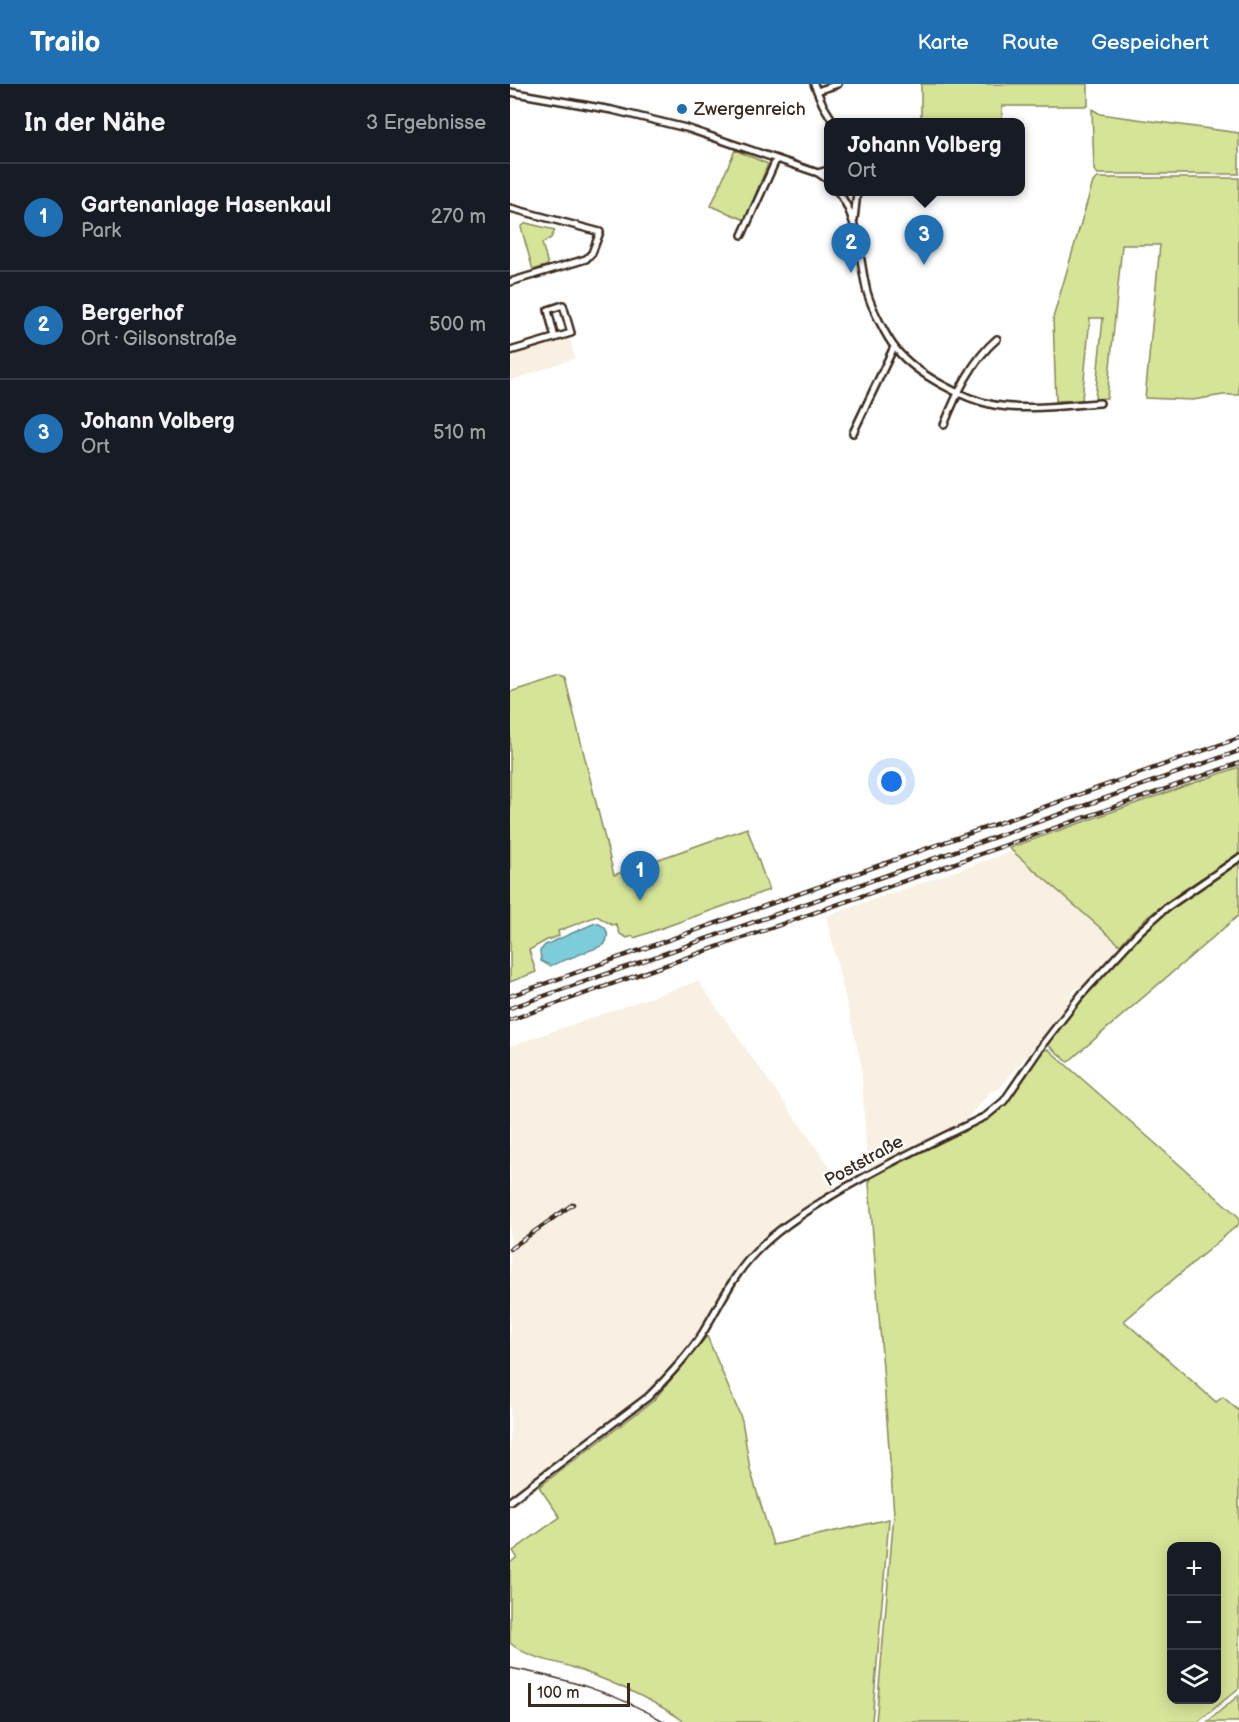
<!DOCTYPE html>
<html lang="de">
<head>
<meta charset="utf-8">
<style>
  :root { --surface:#171b24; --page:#20242c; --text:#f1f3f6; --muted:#9ea1a6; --line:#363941; --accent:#1f6fb2 }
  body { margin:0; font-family:"Balsamiq Sans",sans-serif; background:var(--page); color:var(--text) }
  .controls { position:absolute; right:18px; bottom:18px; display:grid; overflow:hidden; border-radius:12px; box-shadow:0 3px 15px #0003 }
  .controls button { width:54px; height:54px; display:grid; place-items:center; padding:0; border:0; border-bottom:2px solid var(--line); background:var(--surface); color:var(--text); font:30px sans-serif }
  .scale { position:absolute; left:18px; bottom:15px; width:102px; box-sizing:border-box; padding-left:6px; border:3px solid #3b2a1e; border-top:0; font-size:16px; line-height:21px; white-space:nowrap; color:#3b2a1e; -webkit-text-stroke:4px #fff; paint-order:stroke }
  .you { position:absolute; left:382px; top:698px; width:21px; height:21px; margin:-15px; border:4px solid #fff; border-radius:50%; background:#1a73e8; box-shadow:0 0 0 9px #1a73e833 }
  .badge { display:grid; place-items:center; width:39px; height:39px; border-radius:50%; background:var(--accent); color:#fff; font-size:20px; font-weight:700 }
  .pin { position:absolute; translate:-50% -50px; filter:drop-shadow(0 2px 3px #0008) }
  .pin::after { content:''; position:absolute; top:32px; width:21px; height:18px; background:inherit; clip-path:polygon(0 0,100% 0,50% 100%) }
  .popup { position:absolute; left:314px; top:34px; width:201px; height:78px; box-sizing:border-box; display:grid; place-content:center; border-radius:12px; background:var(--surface); filter:drop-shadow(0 2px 4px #0005); font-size:20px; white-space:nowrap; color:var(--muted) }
  .popup b { font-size:22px; color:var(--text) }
  .popup::after { content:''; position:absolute; left:50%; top:100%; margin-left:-12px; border:12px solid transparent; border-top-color:var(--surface) }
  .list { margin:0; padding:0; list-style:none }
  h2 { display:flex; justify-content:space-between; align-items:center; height:78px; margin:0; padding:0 24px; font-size:26px }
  h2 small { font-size:20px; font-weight:400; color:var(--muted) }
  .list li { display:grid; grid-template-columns:39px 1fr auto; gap:18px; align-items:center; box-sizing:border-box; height:108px; padding:0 24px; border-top:2px solid var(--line) }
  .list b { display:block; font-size:22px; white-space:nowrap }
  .list p { margin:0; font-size:20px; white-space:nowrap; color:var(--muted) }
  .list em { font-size:20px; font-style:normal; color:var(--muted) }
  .icon { flex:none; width:33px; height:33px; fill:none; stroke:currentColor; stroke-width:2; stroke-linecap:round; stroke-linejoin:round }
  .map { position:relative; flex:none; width:729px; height:1638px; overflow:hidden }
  header { display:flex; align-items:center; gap:36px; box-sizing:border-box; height:84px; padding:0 30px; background:var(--accent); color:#fff }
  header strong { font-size:28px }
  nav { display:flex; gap:33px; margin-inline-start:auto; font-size:21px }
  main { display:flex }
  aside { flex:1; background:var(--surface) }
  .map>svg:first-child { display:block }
  .built { fill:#f8f0e2 }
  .green { fill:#d6e498; stroke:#88875b; stroke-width:1.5; fill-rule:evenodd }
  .water { fill:#7dccd9; stroke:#638b8e; stroke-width:1.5 }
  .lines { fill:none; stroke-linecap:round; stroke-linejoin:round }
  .street-casing { stroke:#3b2a1e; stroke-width:10 }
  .street { stroke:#fff; stroke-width:5 }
  .tram { stroke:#3b2a1e; stroke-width:1.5 }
  .rail-casing { stroke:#3b2a1e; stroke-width:4.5 }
  .rail { stroke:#fff; stroke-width:2; stroke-dasharray:7; stroke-linecap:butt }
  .poi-dot { fill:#1f6fb2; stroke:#fff; stroke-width:2 }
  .labels { text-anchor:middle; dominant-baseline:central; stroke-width:4.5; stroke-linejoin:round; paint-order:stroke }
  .poi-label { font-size:18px; fill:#3b2a1e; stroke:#fff; text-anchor:start }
  .street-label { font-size:18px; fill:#3b2a1e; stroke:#fff }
</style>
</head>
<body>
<header>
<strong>Trailo</strong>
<nav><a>Karte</a><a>Route</a><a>Gespeichert</a></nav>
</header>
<main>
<aside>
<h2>In der Nähe<small>3 Ergebnisse</small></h2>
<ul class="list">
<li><span class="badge">1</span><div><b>Gartenanlage Hasenkaul</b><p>Park</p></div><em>270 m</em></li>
<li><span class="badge">2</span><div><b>Bergerhof</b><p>Ort · Gilsonstraße</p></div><em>500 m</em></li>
<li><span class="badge">3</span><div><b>Johann Volberg</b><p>Ort</p></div><em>510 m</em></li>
</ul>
</aside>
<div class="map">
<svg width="729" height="1638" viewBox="0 0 729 1638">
  <rect width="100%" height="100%" fill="#fff"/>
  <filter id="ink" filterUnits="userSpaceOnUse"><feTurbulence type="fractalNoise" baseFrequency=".0167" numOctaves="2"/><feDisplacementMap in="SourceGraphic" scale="12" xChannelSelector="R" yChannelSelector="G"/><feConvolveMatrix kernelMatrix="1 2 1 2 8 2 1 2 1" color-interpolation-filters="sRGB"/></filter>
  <g filter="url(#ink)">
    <path class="built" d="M 59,253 L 65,274 L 0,297 L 0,270 Z
      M 503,767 L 610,861 L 573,904 L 566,904 L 562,908 L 562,917 L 489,1005 L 481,1007 L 454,1038 L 357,1085 L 351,979 L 316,832 Z
      M 188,897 L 324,1089 L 326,1093 L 326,1100 L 319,1109 L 278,1134 L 243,1165 L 233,1176 L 188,1247 L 165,1277 L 135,1309 L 69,1361 L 0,1411 L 0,962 Z"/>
    <path class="green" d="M 411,0 L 578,0 L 578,22 L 492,22 L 492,38 L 411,38 Z
      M 582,25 L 590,30 L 729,49 L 729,90 L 588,90 L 584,86 Z
      M 225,66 L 258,80 L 235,136 L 201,122 Z
      M 588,94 L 729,94 L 729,311 L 713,311 L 683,316 L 635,314 L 650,161 L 612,161 L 597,314 L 585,315 L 593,234 L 580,234 L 572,316 L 546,317 L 543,234 L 583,98 Z
      M 16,139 L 45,146 L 41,154 L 32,159 L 38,181 L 23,186 L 11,143 Z
      M 50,592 L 55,594 L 104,791 L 237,744 L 259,806 L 124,854 L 123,852 L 117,854 L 110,850 L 106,840 L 102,841 L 87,832 L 48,847 L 49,852 L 37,856 L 19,866 L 26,888 L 0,898 L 0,608 Z
      M 729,683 L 729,769 C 688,798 642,822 610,861 L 499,764 Z
      M 729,779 L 729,831 L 558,978 L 537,960 L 574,914 L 616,866 L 654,830 Z
      M 538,965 L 729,1133 L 729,1140 L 614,1237 L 706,1318 L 713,1313 L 729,1327 L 729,1604 L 688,1638 L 366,1638 L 384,1430 L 359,1099 L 362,1093 L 478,1035 L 491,1025 L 532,967 ZM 662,1462 L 706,1462 L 706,1616 L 662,1616 Z
      M 197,1252 L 232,1336 L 240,1385 L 263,1461 L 379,1435 L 362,1638 L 175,1638 C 141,1614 103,1598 64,1584 C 42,1576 19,1575 0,1559 L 0,1479 L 7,1473 L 3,1467 L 50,1433 L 29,1403 L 143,1317 Z
      M 729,1611 L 729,1638 L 697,1638 Z"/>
    <path class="water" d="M 85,839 C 97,841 101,851 94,861 L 40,882 L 31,877 L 30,867 L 35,861 Z"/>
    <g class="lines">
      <g class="street-casing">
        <path id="street" d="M 304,0 L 313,21 L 324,39
          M 307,7 L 328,0
          M 0,8 L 102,26 L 176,44 L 308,89 L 318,96
          M 308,89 L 318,86
          M 328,108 C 349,133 349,176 357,208 C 361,222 376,253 386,265 C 406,290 453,315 484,321 C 518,327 555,321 590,319
          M 0,124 L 90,148 L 82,169 L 76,175 L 0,198
          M 344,136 L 347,108
          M 232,151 L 266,76
          M 0,267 L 61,249 L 53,221 L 38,226 L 45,254
          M 434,341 C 446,311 462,276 487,255
          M 343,349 L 384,263
          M 0,1417 L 138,1313 C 158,1293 177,1273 192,1250 C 208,1224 221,1195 241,1173 C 264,1147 292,1130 321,1112 C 371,1082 424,1057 476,1032 L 494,1017 L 533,960 L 571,911 L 629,848 L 656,824 L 729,774"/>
      </g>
      <use href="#street" class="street"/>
      <path class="tram" d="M 0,1584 C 57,1595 105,1608 155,1638"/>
      <g class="rail-casing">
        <path id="rail" d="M 0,912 L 729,654
          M 0,924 L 729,667
          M 0,936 L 729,679
          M 0,1165 L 63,1120"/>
      </g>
      <use href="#rail" class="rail"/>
    </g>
  </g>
  <circle class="poi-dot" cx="172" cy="25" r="6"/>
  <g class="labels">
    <g class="poi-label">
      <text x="184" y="25">Zwergenreich</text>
    </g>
    <g class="street-label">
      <text transform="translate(354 1077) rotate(-29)">Poststraße</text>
    </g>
  </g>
</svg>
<div class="controls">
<button>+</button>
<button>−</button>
<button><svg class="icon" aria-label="layers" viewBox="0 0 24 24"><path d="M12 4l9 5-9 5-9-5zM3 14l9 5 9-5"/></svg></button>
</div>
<div class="scale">100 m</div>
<div class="you"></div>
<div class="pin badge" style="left:130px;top:817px">1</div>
<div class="pin badge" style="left:341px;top:189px">2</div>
<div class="pin badge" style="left:414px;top:181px">3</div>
<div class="popup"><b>Johann Volberg</b>Ort</div>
</div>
</main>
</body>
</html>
